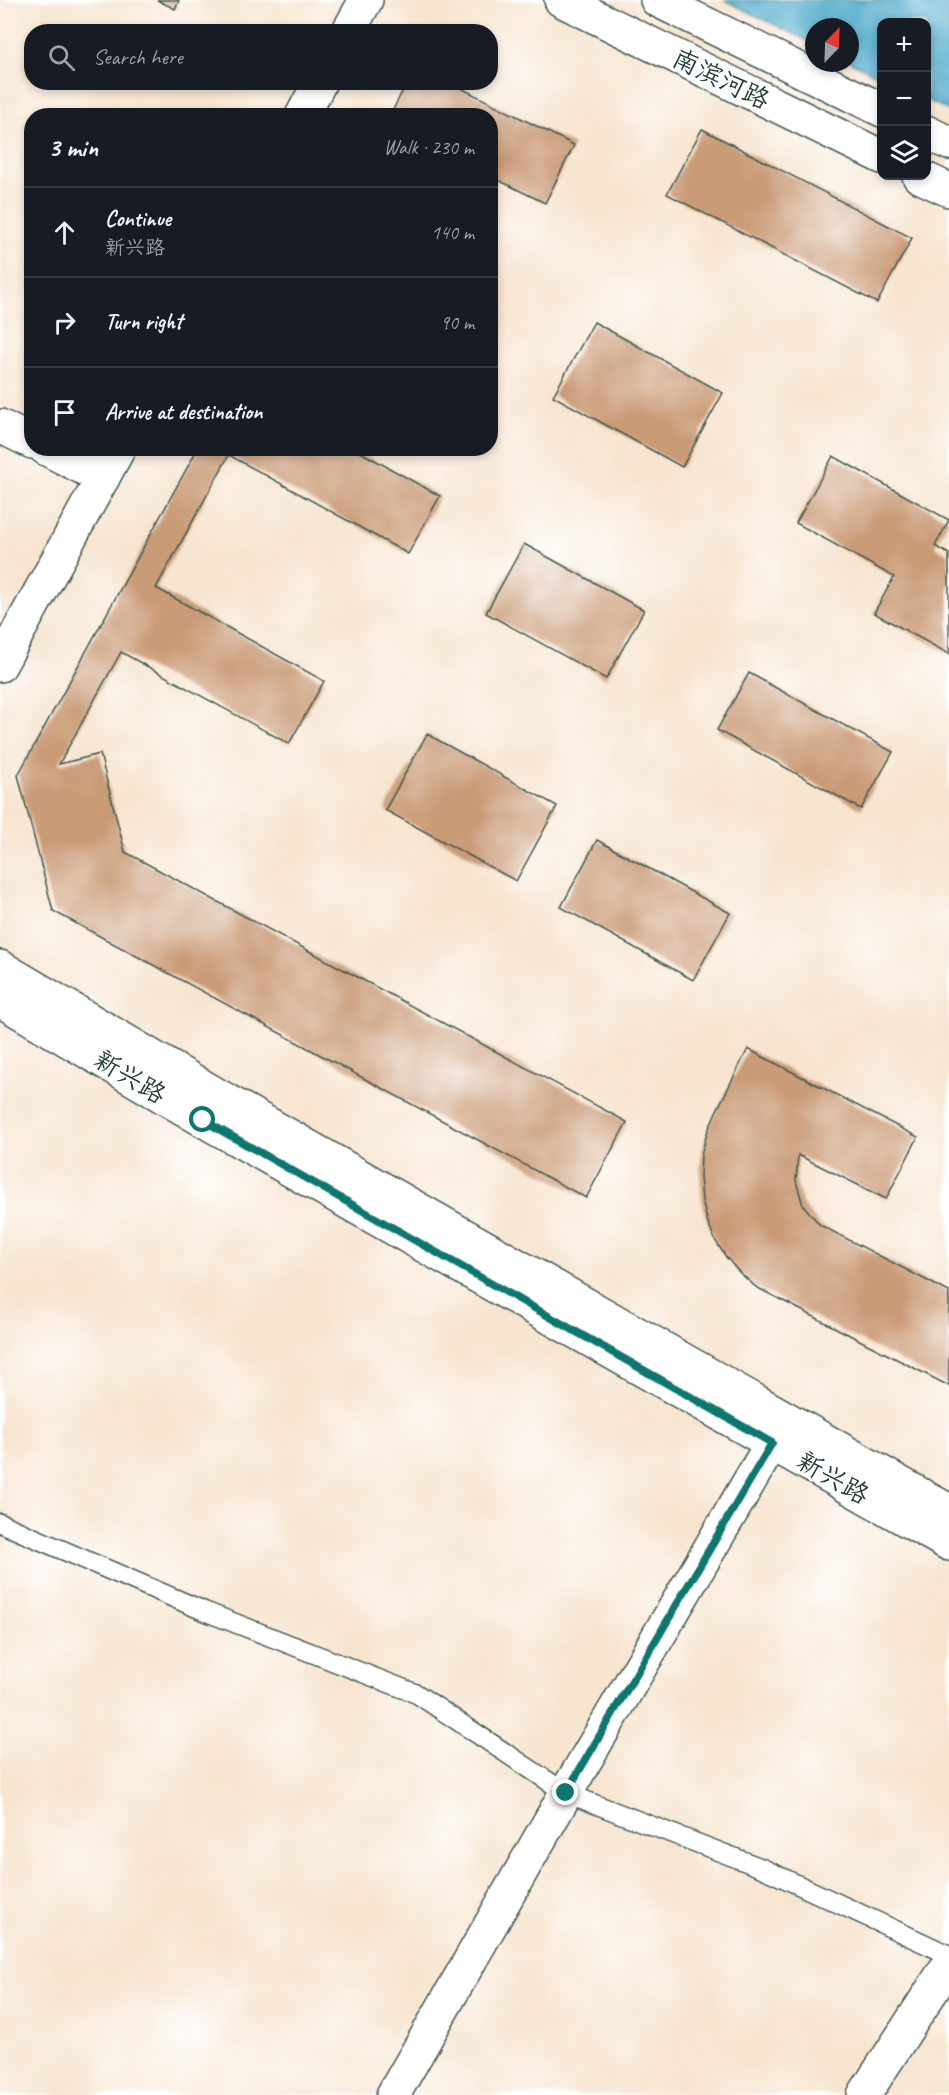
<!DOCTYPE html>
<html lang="en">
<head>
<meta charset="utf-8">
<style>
  :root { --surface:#171b24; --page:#242831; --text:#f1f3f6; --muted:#9ea1a6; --line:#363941 }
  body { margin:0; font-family:Caveat,"LXGW WenKai TC",sans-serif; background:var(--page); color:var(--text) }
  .controls { position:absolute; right:18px; top:18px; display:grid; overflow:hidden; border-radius:12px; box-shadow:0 3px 9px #0003 }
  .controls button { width:54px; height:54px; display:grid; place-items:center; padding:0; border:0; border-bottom:2px solid var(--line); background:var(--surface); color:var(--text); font:30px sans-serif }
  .compass { position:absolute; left:805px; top:18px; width:54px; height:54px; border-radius:50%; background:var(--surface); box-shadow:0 3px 9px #0003; rotate:23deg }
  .stop { position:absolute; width:18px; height:18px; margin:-14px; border:4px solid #0f766e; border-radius:50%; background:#fff }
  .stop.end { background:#0f766e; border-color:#fff; box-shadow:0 2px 6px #0008 }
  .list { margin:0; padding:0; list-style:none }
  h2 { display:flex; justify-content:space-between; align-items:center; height:78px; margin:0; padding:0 24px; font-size:26px }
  h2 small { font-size:20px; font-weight:400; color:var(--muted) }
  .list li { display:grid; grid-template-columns:39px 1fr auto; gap:18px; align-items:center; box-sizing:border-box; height:90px; padding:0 24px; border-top:2px solid var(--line) }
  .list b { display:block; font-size:22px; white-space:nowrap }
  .list p { margin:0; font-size:20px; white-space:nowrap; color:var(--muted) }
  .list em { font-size:20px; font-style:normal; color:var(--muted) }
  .icon { flex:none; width:33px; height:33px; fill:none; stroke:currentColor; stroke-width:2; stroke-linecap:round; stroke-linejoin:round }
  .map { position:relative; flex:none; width:949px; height:2095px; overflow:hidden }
  .search { position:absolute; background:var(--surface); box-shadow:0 3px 9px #0003; left:24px; top:24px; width:474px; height:66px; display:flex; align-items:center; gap:15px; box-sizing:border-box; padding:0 21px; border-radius:24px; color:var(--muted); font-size:22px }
  .panel { position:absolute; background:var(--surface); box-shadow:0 3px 9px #0003; left:24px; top:108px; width:474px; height:348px; border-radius:24px }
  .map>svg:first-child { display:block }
  .water { fill:#4ba8c9; stroke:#35727e; stroke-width:1.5 }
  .building { fill:#ca9b77 }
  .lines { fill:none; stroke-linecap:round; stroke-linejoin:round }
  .lane-casing { stroke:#3f564b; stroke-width:21 }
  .street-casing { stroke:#3f564b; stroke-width:36 }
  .secondary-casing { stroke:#3f564b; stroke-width:36 }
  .primary-casing { stroke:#3f564b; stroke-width:36 }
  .lane { stroke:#fff; stroke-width:18 }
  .street { stroke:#fff; stroke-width:33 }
  .secondary { stroke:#fff; stroke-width:33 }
  .primary { stroke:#fff; stroke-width:33 }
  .route { stroke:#0f766e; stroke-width:8 }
  .labels { text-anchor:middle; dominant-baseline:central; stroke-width:6; stroke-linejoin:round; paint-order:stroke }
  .street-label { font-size:26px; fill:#1f3d34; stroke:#fff }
</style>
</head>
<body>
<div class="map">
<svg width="949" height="2095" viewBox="0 0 949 2095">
  <rect width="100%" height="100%" fill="#fff"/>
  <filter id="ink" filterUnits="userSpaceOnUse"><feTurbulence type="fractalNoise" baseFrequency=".0167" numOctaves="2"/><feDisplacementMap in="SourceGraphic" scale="12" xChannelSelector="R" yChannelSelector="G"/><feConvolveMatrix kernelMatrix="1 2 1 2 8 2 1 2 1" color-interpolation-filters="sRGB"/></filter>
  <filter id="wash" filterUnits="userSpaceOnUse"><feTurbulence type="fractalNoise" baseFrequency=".008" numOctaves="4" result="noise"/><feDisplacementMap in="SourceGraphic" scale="24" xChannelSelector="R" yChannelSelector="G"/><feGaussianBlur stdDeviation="1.35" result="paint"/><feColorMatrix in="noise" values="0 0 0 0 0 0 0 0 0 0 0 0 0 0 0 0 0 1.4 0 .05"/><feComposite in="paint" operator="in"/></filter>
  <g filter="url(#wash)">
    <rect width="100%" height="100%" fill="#f7e5d0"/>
    <path class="water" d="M 724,0 L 949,0 L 949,111 L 927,100 L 926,22 L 882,22 L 881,77 L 850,62 L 850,27 L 814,27 L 814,44 Z"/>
    <g id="blocks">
      <path class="building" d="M 157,0 L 179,0 L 175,9 Z
        M 407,82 L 449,82 L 574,145 L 545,203 L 490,176 L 490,116 L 390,116 Z
        M 702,129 L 912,238 L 877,303 L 667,194 Z
        M 594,322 L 723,393 L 682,467 L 553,396 Z
        M 198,448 L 353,448 L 440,496 L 408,554 L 229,455 L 156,588 L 324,681 L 289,744 L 121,652 L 59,764 L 100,754 L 125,852 L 627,1122 L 586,1198 L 53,911 L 18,775 Z
        M 833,456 L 949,520 L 935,546 L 949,554 L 949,654 L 874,613 L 894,577 L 796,523 Z
        M 524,544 L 644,610 L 606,679 L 486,613 Z
        M 749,673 L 893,752 L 861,809 L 717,730 Z
        M 427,734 L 557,806 L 516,881 L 385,810 Z
        M 597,840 L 730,913 L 693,980 L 561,907 Z
        M 748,1049 L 918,1137 L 886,1199 L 798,1155 L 796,1181 L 803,1205 L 820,1225 L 949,1292 L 949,1386 L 756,1287 L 740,1273 L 726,1257 L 715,1240 L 707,1220 L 702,1200 L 700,1177 L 701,1155 L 707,1133 L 716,1112 Z"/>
    </g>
  </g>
  <g filter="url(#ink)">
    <use href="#blocks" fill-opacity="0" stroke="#3f564b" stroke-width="1.5"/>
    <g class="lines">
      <g class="lane-casing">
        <path id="lane" d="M 0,1523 L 204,1611 L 417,1694 L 566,1793 L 762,1868 L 949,1955"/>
      </g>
      <g class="street-casing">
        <path id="street" d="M 0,426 L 32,442
          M 45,448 L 103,478
          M 393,2095 L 566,1793 L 772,1443"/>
      </g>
      <g class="secondary-casing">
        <path id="secondary" d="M 348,32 L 366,0
          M 302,116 L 320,82
          M 0,665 L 119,448
          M 0,967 L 217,1095 L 949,1511
          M 0,1000 L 203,1120 L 949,1544
          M 864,2095 L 949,1964"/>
      </g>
      <g class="primary-casing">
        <path id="primary" d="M 561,0 L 882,157
          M 657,0 L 882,110
          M 926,132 L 949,143
          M 919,176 L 949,190"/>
      </g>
      <use href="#lane" class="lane"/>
      <use href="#street" class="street"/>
      <use href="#secondary" class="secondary"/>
      <use href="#primary" class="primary"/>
    </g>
  </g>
  <g class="lines" filter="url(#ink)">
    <path class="route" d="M 203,1120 L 772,1443 L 566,1793"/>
  </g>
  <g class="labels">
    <g class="street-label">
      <text transform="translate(721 79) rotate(26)">南滨河路</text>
      <text transform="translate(130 1077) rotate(31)">新兴路</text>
      <text transform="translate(833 1478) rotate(30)">新兴路</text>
    </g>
  </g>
</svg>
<div class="controls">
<button>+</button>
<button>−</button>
<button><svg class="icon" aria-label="layers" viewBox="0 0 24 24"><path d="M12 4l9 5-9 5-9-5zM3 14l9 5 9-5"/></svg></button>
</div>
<svg class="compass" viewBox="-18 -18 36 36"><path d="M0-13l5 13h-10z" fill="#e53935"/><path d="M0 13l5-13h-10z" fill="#9ea1a6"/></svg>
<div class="stop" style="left:203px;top:1120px"></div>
<div class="stop end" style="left:566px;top:1793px"></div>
<div class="search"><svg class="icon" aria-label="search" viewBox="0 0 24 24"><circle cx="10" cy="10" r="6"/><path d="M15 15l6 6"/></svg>Search here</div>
<section class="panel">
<h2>3 min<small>Walk · 230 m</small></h2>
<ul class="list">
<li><svg class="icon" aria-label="ahead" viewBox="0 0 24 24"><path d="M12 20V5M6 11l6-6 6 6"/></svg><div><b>Continue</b><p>新兴路</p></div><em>140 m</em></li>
<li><svg class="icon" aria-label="right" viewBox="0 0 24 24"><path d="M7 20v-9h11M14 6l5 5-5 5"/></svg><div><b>Turn right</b></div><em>90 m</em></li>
<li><svg class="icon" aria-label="arrive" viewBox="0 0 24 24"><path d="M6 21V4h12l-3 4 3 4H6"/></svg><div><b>Arrive at destination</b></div></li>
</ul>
</section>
</div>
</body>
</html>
